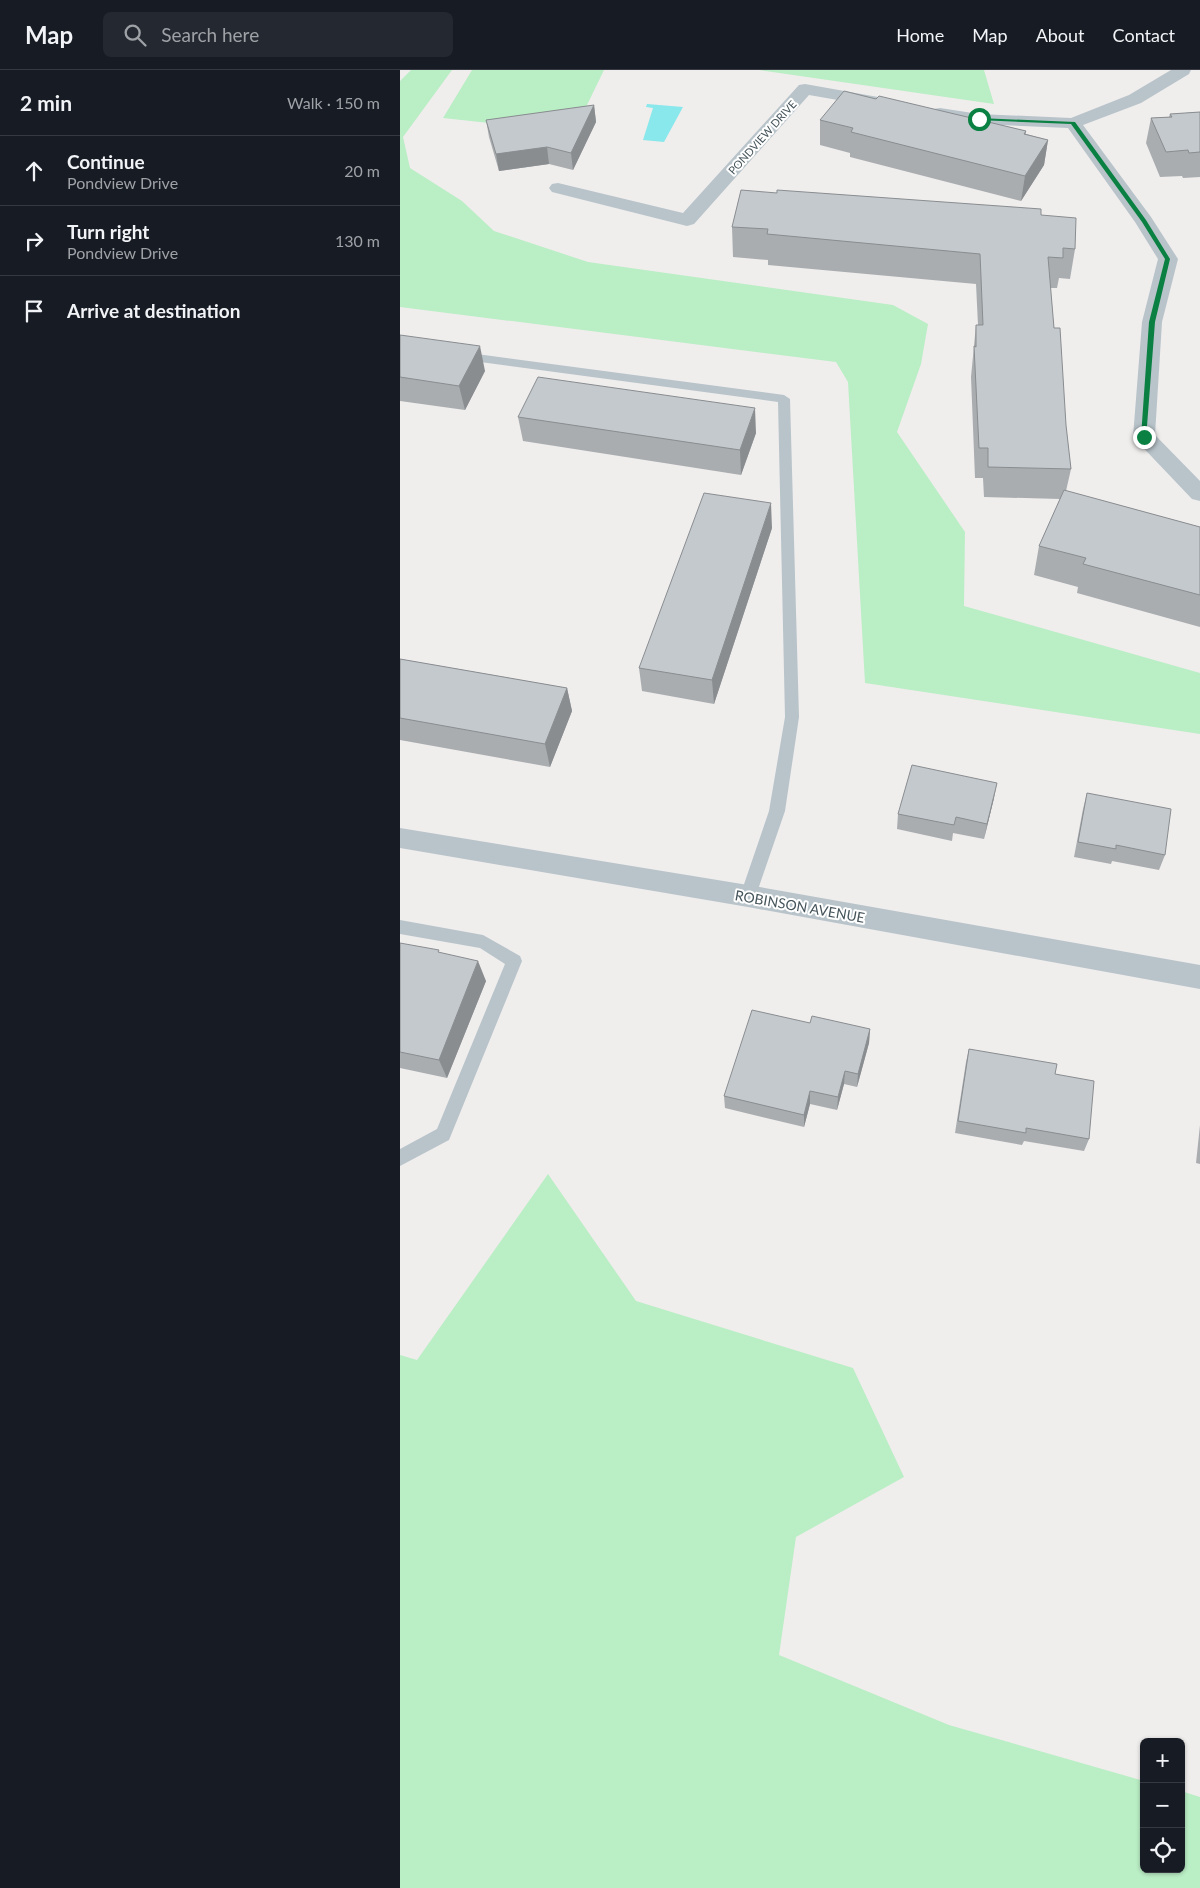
<!DOCTYPE html>
<html lang="en">
<head>
<meta charset="utf-8">
<style>
  :root { --surface:#171b24; --page:#242831; --text:#f1f3f6; --muted:#9ea1a6; --line:#363941 }
  body { margin:0; font-family:Lato,sans-serif; background:var(--page); color:var(--text) }
  .controls { position:absolute; right:15px; bottom:15px; display:grid; overflow:hidden; border-radius:8px; box-shadow:0 1px 4px #0004 }
  .controls button { width:45px; height:45px; display:grid; place-items:center; padding:0; border:0; border-bottom:1px solid var(--line); background:var(--surface); color:var(--text); font:25px sans-serif }
  .stop { position:absolute; width:15px; height:15px; margin:-11px; border:4px solid #0b8043; border-radius:50%; background:#fff }
  .stop.end { background:#0b8043; border-color:#fff; box-shadow:0 1px 5px #0008 }
  .list { margin:0; padding:0; list-style:none }
  h2 { display:flex; justify-content:space-between; align-items:center; height:65px; margin:0; padding:0 20px; font-size:21px }
  h2 small { font-size:16px; font-weight:400; color:var(--muted) }
  .list li { display:grid; grid-template-columns:32px 1fr auto; gap:15px; align-items:center; box-sizing:border-box; height:70px; padding:0 20px; border-top:1px solid var(--line) }
  .list b { display:block; font-size:19px; white-space:nowrap }
  .list p { margin:0; font-size:16px; white-space:nowrap; color:var(--muted) }
  .list em { font-size:16px; font-style:normal; color:var(--muted) }
  .icon { flex:none; width:28px; height:28px; fill:none; stroke:currentColor; stroke-width:2; stroke-linecap:round; stroke-linejoin:round }
  .map { position:relative; flex:none; width:800px; height:1818px; overflow:hidden }
  header { display:flex; align-items:center; gap:30px; box-sizing:border-box; height:70px; padding:0 25px; background:var(--surface); border-bottom:1px solid var(--line) }
  header strong { font-size:24px }
  nav { display:flex; gap:28px; margin-inline-start:auto; font-size:18px }
  .search { width:350px; height:45px; background:var(--page); display:flex; align-items:center; gap:12px; box-sizing:border-box; padding:0 18px; border-radius:8px; color:var(--muted); font-size:19px }
  main { display:flex }
  aside { flex:1; background:var(--surface) }
  .map>svg:first-child { display:block }
  .green { fill:#baeec5 }
  .water { fill:#88e8eb }
  .lines { fill:none; stroke-linecap:round; stroke-linejoin:round }
  .lane { fill:#b8c4ca; fill-rule:evenodd }
  .street { fill:#b8c4ca; fill-rule:evenodd }
  .wall { fill:#a9adb0 }
  .shaded-wall { fill:#898d90 }
  .building { fill:#c4c9cd; stroke:#898d90 }
  .route { fill:#0b8043 }
  .labels { text-anchor:middle; dominant-baseline:central; stroke-width:4; stroke-linejoin:round; paint-order:stroke }
  .far-street-label { font-size:11px; fill:#45545a; stroke:#fff }
  .street-label { font-size:14px; fill:#45545a; stroke:#fff }
</style>
</head>
<body>
<header>
<strong>Map</strong>
<div class="search"><svg class="icon" aria-label="search" viewBox="0 0 24 24"><circle cx="10" cy="10" r="6"/><path d="M15 15l6 6"/></svg>Search here</div>
<nav><a>Home</a><a>Map</a><a>About</a><a>Contact</a></nav>
</header>
<main>
<aside>
<h2>2 min<small>Walk · 150 m</small></h2>
<ul class="list">
<li><svg class="icon" aria-label="ahead" viewBox="0 0 24 24"><path d="M12 20V5M6 11l6-6 6 6"/></svg><div><b>Continue</b><p>Pondview Drive</p></div><em>20 m</em></li>
<li><svg class="icon" aria-label="right" viewBox="0 0 24 24"><path d="M7 20v-9h11M14 6l5 5-5 5"/></svg><div><b>Turn right</b><p>Pondview Drive</p></div><em>130 m</em></li>
<li><svg class="icon" aria-label="arrive" viewBox="0 0 24 24"><path d="M6 21V4h12l-3 4 3 4H6"/></svg><div><b>Arrive at destination</b></div></li>
</ul>
</aside>
<div class="map">
<svg width="800" height="1818" viewBox="0 0 800 1818">
  <rect width="100%" height="100%" fill="#f0eded"/>
  <path class="green" d="M 11,0 L 52,0 L 3,67 L 10,98 L 62,131 L 94,161 L 188,192 L 493,235 L 528,254 L 521,294 L 497,362 L 565,462 L 564,536 L 800,603 L 800,664 L 465,613 L 448,312 L 436,292 L 0,237 L 0,11 Z
    M 72,0 L 204,0 L 174,62 L 43,48 Z
    M 359,0 L 584,0 L 594,34 Z
    M 148,1104 L 236,1231 L 453,1298 L 504,1407 L 396,1467 L 379,1585 L 549,1655 L 744,1711 L 744,1799 L 781,1799 L 781,1721 L 800,1727 L 800,1818 L 0,1818 L 0,1285 L 17,1290 Z"/>
  <path class="water" d="M 247,34 L 283,37 L 264,72 L 243,70 L 253,38 L 246,37 Z"/>
  <g class="lines">
    <path class="lane" d="M 62,282 L 384,325 L 390,329 L 399,647 L 385,741 L 354,831 L 348,832 L 342,831 L 340,826 L 369,741 L 385,647 L 378,332 L 58,289 L 56,286 Z
      M 0,850 L 83,865 L 120,886 L 122,891 L 49,1070 L 0,1096 L 0,1079 L 37,1059 L 105,894 L 80,878 L 0,864 Z"/>
    <path class="street" d="M 771,0 L 791,0 L 789,4 L 741,33 L 683,55 L 751,147 L 778,189 L 762,252 L 755,365 L 800,411 L 800,431 L 792,429 L 733,367 L 742,252 L 758,189 L 735,152 L 668,58 L 579,54 L 540,48 L 534,47 L 531,43 L 534,39 L 540,38 L 579,44 L 671,48 L 729,25 Z
      M 405,14 L 478,27 L 484,28 L 487,32 L 484,36 L 478,37 L 409,25 L 294,154 L 287,156 L 152,122 L 149,118 L 152,114 L 158,113 L 283,143 L 399,15 Z
      M 0,758 L 348,815 L 800,895 L 800,919 L 348,837 L 0,778 Z"/>
  </g>
  <path class="wall" d="M 476,29 L 626,61 L 626,64 L 648,70 L 644,95 L 621,131 L 450,87 L 450,83 L 420,75 L 420,50 Z
    M 194,35 L 196,52 L 173,100 L 149,94 L 99,101 L 89,67 L 86,50 Z
    M 800,42 L 800,107 L 783,108 L 782,106 L 760,107 L 746,73 L 751,48 L 769,47 L 770,44 Z
    M 641,145 L 675,179 L 670,209 L 659,208 L 657,218 L 650,218 L 654,258 L 671,399 L 666,421 L 800,457 L 800,557 L 677,523 L 678,517 L 634,505 L 639,476 L 660,429 L 584,427 L 583,408 L 575,408 L 571,307 L 576,255 L 578,255 L 576,214 L 368,195 L 368,190 L 333,187 L 332,157 Z
    M 0,265 L 85,301 L 65,340 L 0,331 Z
    M 118,347 L 356,363 L 341,405 L 123,371 Z
    M 372,458 L 314,634 L 242,621 L 239,598 Z
    M 0,589 L 167,618 L 172,641 L 150,697 L 0,670 Z
    M 687,723 L 765,785 L 759,800 L 712,791 L 711,794 L 674,787 L 683,739 Z
    M 594,728 L 584,769 L 553,763 L 552,771 L 497,759 L 498,744 Z
    M 0,873 L 40,883 L 86,911 L 47,1008 L 0,998 Z
    M 410,953 L 470,959 L 469,973 L 457,1017 L 444,1014 L 437,1040 L 410,1034 L 404,1057 L 325,1038 L 324,1026 Z
    M 569,979 L 655,1004 L 689,1069 L 684,1081 L 624,1071 L 622,1075 L 555,1063 L 566,992 Z
    M 800,1055 L 800,1094 L 796,1093 Z"/>
  <path class="shaded-wall" d="M 194,35 L 196,52 L 173,100 L 171,83 Z
    M 648,70 L 644,95 L 621,131 L 625,106 Z
    M 147,77 L 149,94 L 99,101 L 96,84 Z
    M 80,276 L 85,301 L 65,340 L 59,316 Z
    M 355,338 L 356,363 L 341,405 L 340,380 Z
    M 371,433 L 372,458 L 314,634 L 312,610 Z
    M 167,618 L 172,641 L 150,697 L 145,674 Z
    M 597,713 L 594,728 L 584,769 L 587,754 Z
    M 78,891 L 86,911 L 47,1008 L 39,990 Z
    M 470,959 L 469,973 L 457,1017 L 458,1004 Z
    M 445,1001 L 444,1014 L 437,1040 L 438,1027 Z
    M 410,1021 L 410,1034 L 404,1057 L 404,1045 Z"/>
  <path class="building" d="M 444,21 L 476,29 L 479,26 L 626,61 L 624,64 L 648,70 L 625,106 L 451,62 L 453,58 L 420,50 Z
    M 194,35 L 171,83 L 147,77 L 96,84 L 86,50 Z
    M 800,42 L 800,82 L 789,83 L 788,80 L 766,82 L 751,48 L 772,47 L 770,44 Z
    M 341,120 L 377,123 L 377,120 L 641,139 L 641,145 L 676,148 L 675,179 L 663,178 L 663,188 L 648,187 L 654,258 L 660,258 L 666,355 L 671,399 L 588,397 L 588,378 L 579,378 L 574,276 L 576,277 L 576,255 L 583,255 L 580,184 L 367,164 L 368,159 L 332,157 Z
    M 0,265 L 80,276 L 59,316 L 0,307 Z
    M 138,307 L 355,338 L 340,380 L 118,347 Z
    M 664,420 L 800,457 L 800,525 L 683,494 L 686,488 L 639,476 Z
    M 304,423 L 371,433 L 312,610 L 239,598 Z
    M 0,589 L 167,618 L 145,674 L 0,648 Z
    M 512,695 L 597,713 L 587,754 L 556,747 L 554,755 L 498,744 Z
    M 687,723 L 771,739 L 765,785 L 716,775 L 716,779 L 678,772 Z
    M 0,873 L 39,880 L 38,882 L 78,891 L 39,990 L 0,982 Z
    M 352,940 L 410,953 L 412,946 L 470,959 L 458,1004 L 445,1001 L 438,1027 L 410,1021 L 404,1045 L 324,1026 Z
    M 569,979 L 657,994 L 655,1004 L 694,1011 L 689,1069 L 626,1058 L 626,1063 L 558,1051 Z"/>
  <path class="route" d="M 579,48 L 675,52 L 746,150 L 770,189 L 755,252 L 746,369 L 741,367 L 749,252 L 765,189 L 742,152 L 671,54 L 577,50 Z"/>
  <g class="labels">
    <g class="far-street-label">
      <text transform="translate(362 67) rotate(-48)">PONDVIEW DRIVE</text>
    </g>
    <g class="street-label">
      <text transform="translate(400 836) rotate(10)">ROBINSON AVENUE</text>
    </g>
  </g>
</svg>
<div class="controls">
<button>+</button>
<button>−</button>
<button><svg class="icon" aria-label="locate" viewBox="0 0 24 24"><circle cx="12" cy="12" r="6"/><path d="M12 2v4M12 18v4M2 12h4M18 12h4"/></svg></button>
</div>
<div class="stop" style="left:579px;top:49px"></div>
<div class="stop end" style="left:744px;top:367px"></div>
</div>
</main>
</body>
</html>
